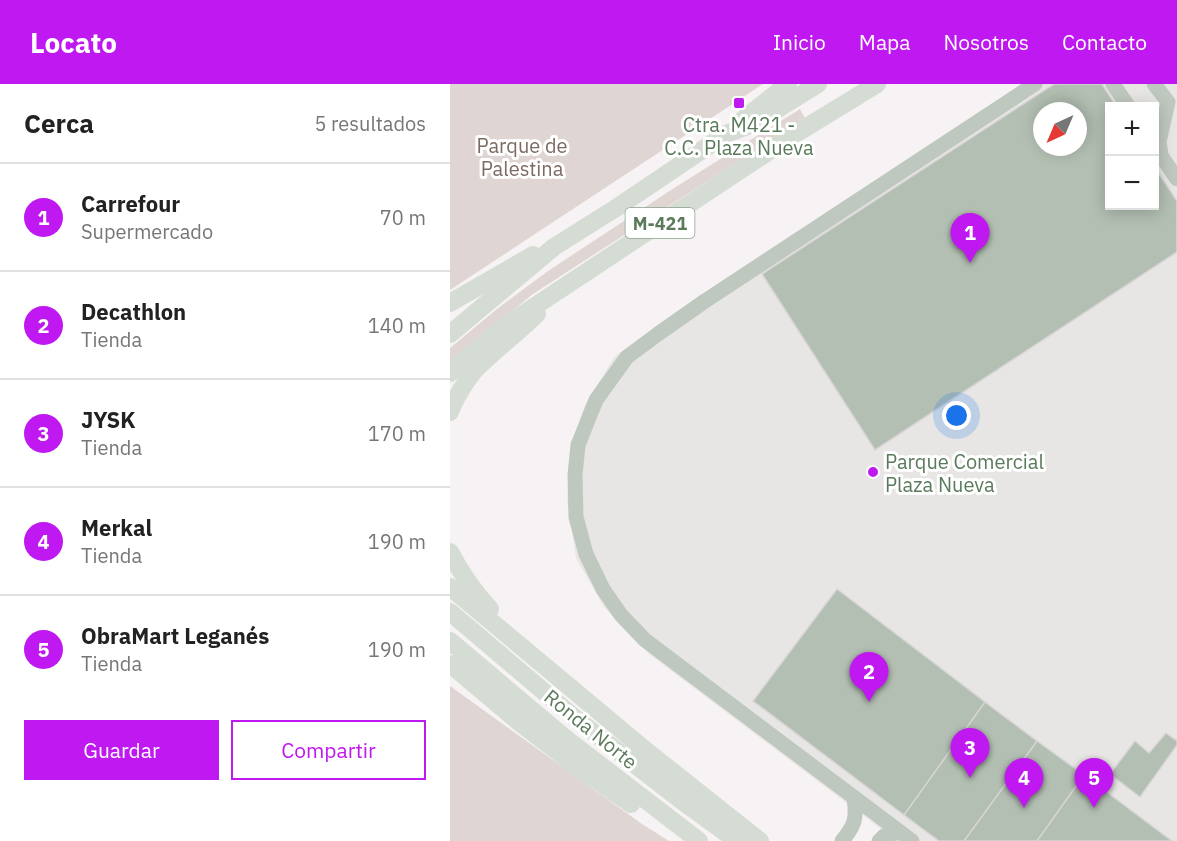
<!DOCTYPE html>
<html lang="es">
<head>
<meta charset="utf-8">
<style>
  :root { --surface:#fff; --page:#f2f2f2; --text:#222; --muted:#767676; --line:#e0e0e0; --accent:#c018f1 }
  body { margin:0; font-family:"IBM Plex Sans",sans-serif; background:var(--page); color:var(--text) }
  .controls { position:absolute; right:18px; top:18px; display:grid; overflow:hidden; border-radius:0px; box-shadow:0 3px 15px #0003 }
  .controls button { width:54px; height:54px; display:grid; place-items:center; padding:0; border:0; border-bottom:2px solid var(--line); background:var(--surface); color:var(--text); font:30px sans-serif }
  .compass { position:absolute; left:583px; top:18px; width:54px; height:54px; border-radius:50%; background:var(--surface); box-shadow:0 3px 15px #0003; rotate:224deg }
  .you { position:absolute; left:507px; top:332px; width:21px; height:21px; margin:-15px; border:4px solid #fff; border-radius:50%; background:#1a73e8; box-shadow:0 0 0 9px #1a73e833 }
  .badge { display:grid; place-items:center; width:39px; height:39px; border-radius:50%; background:var(--accent); color:#fff; font-size:20px; font-weight:700 }
  .pin { position:absolute; translate:-50% -50px; filter:drop-shadow(0 2px 3px #0008) }
  .pin::after { content:''; position:absolute; top:32px; width:21px; height:18px; background:inherit; clip-path:polygon(0 0,100% 0,50% 100%) }
  .list { margin:0; padding:0; list-style:none }
  h2 { display:flex; justify-content:space-between; align-items:center; height:78px; margin:0; padding:0 24px; font-size:26px }
  h2 small { font-size:20px; font-weight:400; color:var(--muted) }
  .list li { display:grid; grid-template-columns:39px 1fr auto; gap:18px; align-items:center; box-sizing:border-box; height:108px; padding:0 24px; border-top:2px solid var(--line) }
  .list b { display:block; font-size:22px; white-space:nowrap }
  .list p { margin:0; font-size:20px; white-space:nowrap; color:var(--muted) }
  .list em { font-size:20px; font-style:normal; color:var(--muted) }
  .actions { display:flex; gap:12px; padding:18px 24px }
  .actions a { flex:1; padding:14px 0; border:2px solid var(--accent); border-radius:0px; text-align:center; font-size:21px; color:var(--accent) }
  .actions .main { background:var(--accent); color:#fff }
  .map { position:relative; flex:none; width:727px; height:757px; overflow:hidden }
  header { display:flex; align-items:center; gap:36px; box-sizing:border-box; height:84px; padding:0 30px; background:var(--accent); color:#fff }
  header strong { font-size:28px }
  nav { display:flex; gap:33px; margin-inline-start:auto; font-size:21px }
  main { display:flex }
  aside { flex:1; background:var(--surface) }
  .map>svg:first-child { display:block }
  .built { fill:#e7e6e5; fill-rule:evenodd }
  .green { fill:#dfd5d3 }
  .building { fill:#b3bfb2; stroke:#d8d5d6; stroke-width:1.5; fill-rule:evenodd }
  .lines { fill:none; stroke-linecap:round; stroke-linejoin:round }
  .minor { stroke:#bfc8bf; stroke-width:15 }
  .major { stroke:#d4dcd4; stroke-width:18 }
  .poi-dot { fill:#c018f1; stroke:#fff; stroke-width:2 }
  .labels { text-anchor:middle; dominant-baseline:central; stroke-width:6; stroke-linejoin:round; paint-order:stroke }
  .shield { fill:#fff; stroke:#8ca28c; stroke-width:1.5 }
  .shield-label { font-size:18px; font-weight:bold; fill:#5b7a5b }
  .poi-label { font-size:20px; fill:#5b7a5b; stroke:#fff }
  .park-label { font-size:20px; fill:#7d6b62; stroke:#fff }
  .street-label { font-size:20px; fill:#5b7a5b; stroke:#fff }
</style>
</head>
<body>
<header>
<strong>Locato</strong>
<nav><a>Inicio</a><a>Mapa</a><a>Nosotros</a><a>Contacto</a></nav>
</header>
<main>
<aside>
<h2>Cerca<small>5 resultados</small></h2>
<ul class="list">
<li><span class="badge">1</span><div><b>Carrefour</b><p>Supermercado</p></div><em>70 m</em></li>
<li><span class="badge">2</span><div><b>Decathlon</b><p>Tienda</p></div><em>140 m</em></li>
<li><span class="badge">3</span><div><b>JYSK</b><p>Tienda</p></div><em>170 m</em></li>
<li><span class="badge">4</span><div><b>Merkal</b><p>Tienda</p></div><em>190 m</em></li>
<li><span class="badge">5</span><div><b>ObraMart Leganés</b><p>Tienda</p></div><em>190 m</em></li>
</ul>
<div class="actions"><a class="main">Guardar</a><a>Compartir</a></div>
</aside>
<div class="map">
<svg width="727" height="757" viewBox="0 0 727 757">
  <rect width="100%" height="100%" fill="#f7f3f4"/>
  <path class="built" d="M 572,0 L 727,0 L 727,757 L 447,757 L 199,570 L 154,523 L 126,474 L 117,416 L 122,361 L 135,321 L 165,272 ZM 660,22 L 704,22 L 704,122 L 660,122 ZM 592,27 L 628,27 L 628,63 L 592,63 Z"/>
  <path class="green" d="M 0,0 L 313,0 L 0,206 Z
    M 350,25 L 355,34 L 83,210 L 0,277 L 0,264 L 47,225 L 98,187 L 221,106 Z
    M 0,602 L 192,740 L 219,757 L 0,757 Z"/>
  <path class="building" d="M 604,0 L 652,0 L 666,22 L 660,22 L 660,122 L 704,122 L 704,82 L 727,117 L 727,168 L 425,366 L 312,190 ZM 592,27 L 628,27 L 628,63 L 592,63 Z
    M 387,505 L 535,618 L 454,731 L 303,617 Z
    M 535,618 L 587,657 L 514,757 L 489,757 L 454,731 Z
    M 716,649 L 727,657 L 727,661 L 690,713 L 660,690 L 685,657 L 699,669 Z
    M 587,657 L 634,691 L 587,757 L 514,757 Z
    M 634,691 L 722,757 L 587,757 Z"/>
  <g class="lines">
    <path class="minor" d="M 663,0 L 678,22
      M 704,0 L 718,18 L 709,58 L 711,71
      M 705,63 L 727,95
      M 392,757 C 405,741 407,735 404,714
      M 429,757 L 434,752 L 450,748
      M 462,757 L 195,556 L 171,531 L 153,505 L 136,470 L 126,433 L 125,391 L 128,361 L 146,316 L 177,273 L 208,250 L 255,217 L 585,0"/>
    <path class="major" d="M 290,38 L 338,0
      M 0,219 L 83,171
      M 0,250 L 104,163 L 166,124 L 276,50 L 305,39 L 368,0
      M 0,289 L 52,244 L 342,52 L 427,0
      M 0,328 C 4,316 18,293 27,284 C 46,265 68,249 87,230
      M 0,468 C 11,489 24,508 40,525
      M 0,503 L 194,665 L 310,757
      M 0,528 L 125,634 L 228,714 L 287,757
      M 0,557 L 115,654 L 249,757
      M 0,580 L 69,638 L 125,681 L 181,720"/>
  </g>
  <g class="poi-dot">
    <rect x="283" y="13" width="12" height="12" rx="3"/>
    <circle cx="423" cy="388" r="6"/>
  </g>
  <g class="labels">
    <rect class="shield" x="175.5" y="124" width="69" height="30" rx="4.5"/>
    <g class="shield-label">
      <text x="210" y="139">M-421</text>
    </g>
    <g class="poi-label">
      <text x="289" y="40">Ctra. M421 -<tspan x="289" dy="23">C.C. Plaza Nueva</tspan></text>
      <text x="435" y="377" text-anchor="start">Parque Comercial<tspan x="435" dy="23">Plaza Nueva</tspan></text>
    </g>
    <g class="park-label">
      <text x="72" y="61">Parque de<tspan x="72" dy="23">Palestina</tspan></text>
    </g>
    <g class="street-label">
      <text transform="translate(141 645) rotate(39)">Ronda Norte</text>
    </g>
  </g>
</svg>
<div class="controls">
<button>+</button>
<button>−</button>
</div>
<svg class="compass" viewBox="-18 -18 36 36"><path d="M0-13l5 13h-10z" fill="#e53935"/><path d="M0 13l5-13h-10z" fill="#767676"/></svg>
<div class="you"></div>
<div class="pin badge" style="left:520px;top:179px">1</div>
<div class="pin badge" style="left:419px;top:618px">2</div>
<div class="pin badge" style="left:520px;top:694px">3</div>
<div class="pin badge" style="left:574px;top:724px">4</div>
<div class="pin badge" style="left:644px;top:724px">5</div>
</div>
</main>
</body>
</html>
